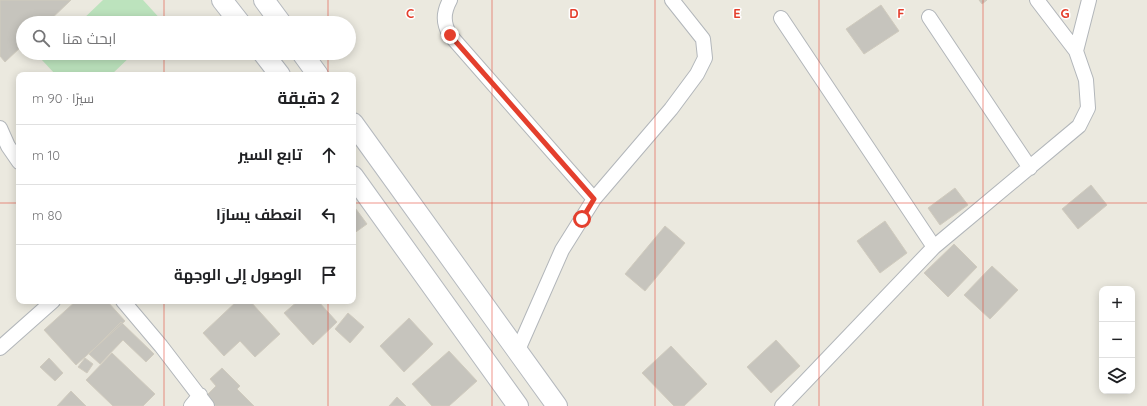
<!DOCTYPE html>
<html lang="ar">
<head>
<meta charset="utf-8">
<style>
  :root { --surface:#fff; --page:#f2f2f2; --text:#202124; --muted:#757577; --line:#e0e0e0 }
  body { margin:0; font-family:Quicksand,Cairo,sans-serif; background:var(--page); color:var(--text); direction:rtl }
  .controls { position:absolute; right:12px; bottom:12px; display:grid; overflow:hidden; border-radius:8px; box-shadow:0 2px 10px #0003 }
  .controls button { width:36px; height:36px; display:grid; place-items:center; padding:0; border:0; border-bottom:1px solid var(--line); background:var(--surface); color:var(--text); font:20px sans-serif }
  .stop { position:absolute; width:12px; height:12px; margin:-9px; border:3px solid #e43f2d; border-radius:50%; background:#fff }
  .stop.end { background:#e43f2d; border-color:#fff; box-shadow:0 1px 4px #0008 }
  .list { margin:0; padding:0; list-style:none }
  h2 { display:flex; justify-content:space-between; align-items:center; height:52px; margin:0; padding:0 16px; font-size:17px }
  h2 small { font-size:13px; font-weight:400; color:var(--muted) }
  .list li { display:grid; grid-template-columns:26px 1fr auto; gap:12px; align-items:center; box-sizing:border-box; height:60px; padding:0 16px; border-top:1px solid var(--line) }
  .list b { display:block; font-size:15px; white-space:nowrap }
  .list em { font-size:13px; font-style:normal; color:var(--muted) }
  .icon { flex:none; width:22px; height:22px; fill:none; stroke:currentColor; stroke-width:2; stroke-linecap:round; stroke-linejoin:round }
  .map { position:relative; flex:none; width:1147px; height:406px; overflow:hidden; direction:ltr }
  .search { position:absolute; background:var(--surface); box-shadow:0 2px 10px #0003; left:16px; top:16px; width:340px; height:44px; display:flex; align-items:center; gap:10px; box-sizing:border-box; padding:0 14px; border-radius:22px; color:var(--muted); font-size:15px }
  .panel { position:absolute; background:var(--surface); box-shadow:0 2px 10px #0003; left:16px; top:72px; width:340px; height:232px; border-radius:8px; direction:rtl }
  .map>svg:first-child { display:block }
  .green { fill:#bce3bd }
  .building { fill:#c6c4bd; stroke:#d0cbbe }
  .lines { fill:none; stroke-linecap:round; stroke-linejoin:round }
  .minor-casing { stroke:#b2b6ba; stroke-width:16 }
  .secondary-casing { stroke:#b5b9be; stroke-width:22 }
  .minor { stroke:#fff; stroke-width:14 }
  .secondary { stroke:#fff; stroke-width:20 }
  .route { stroke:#e43f2d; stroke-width:5 }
  .grid { fill:none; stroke:#e43f2d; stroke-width:1; stroke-opacity:0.55 }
  .grid-label { font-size:13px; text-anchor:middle; font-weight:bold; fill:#e43f2d; stroke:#fff; stroke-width:3; stroke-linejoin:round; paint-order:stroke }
</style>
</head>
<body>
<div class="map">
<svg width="1147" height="406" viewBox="0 0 1147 406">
  <rect width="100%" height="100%" fill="#ebe9df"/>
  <path class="green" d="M 103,0 L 143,0 L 164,23 L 79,23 Z
    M 47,53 L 134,53 L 111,75 L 56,75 L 41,59 Z"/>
  <path class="building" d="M 0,0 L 71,0 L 47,23 L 23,23 L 23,45 L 5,62 L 0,56 Z
    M 979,0 L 987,0 L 982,4 Z
    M 881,5 L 899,31 L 864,54 L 846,29 Z
    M 1091,185 L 1107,205 L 1078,229 L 1062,209 Z
    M 955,188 L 968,205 L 940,225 L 928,208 Z
    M 353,205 L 367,224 L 353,234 Z
    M 885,221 L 907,253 L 880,273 L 857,241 Z
    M 665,226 L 685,243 L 645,291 L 625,274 Z
    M 954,244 L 977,267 L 948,297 L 924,273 Z
    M 992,266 L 1018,290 L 990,319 L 964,295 Z
    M 76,301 L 107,301 L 125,321 L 76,365 L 44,330 Z
    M 237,301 L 250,301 L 280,334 L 255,357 L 240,341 L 224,356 L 203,333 Z
    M 298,301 L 318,301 L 337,322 L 313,345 L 284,313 Z
    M 348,313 L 364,327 L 350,343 L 335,329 Z
    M 409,318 L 433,344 L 404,372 L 380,346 Z
    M 121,322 L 154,354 L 146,362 L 123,340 L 100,364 L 89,354 Z
    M 776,340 L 800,366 L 771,393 L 747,367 Z
    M 671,346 L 707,384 L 684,406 L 674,406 L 642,373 Z
    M 449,351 L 477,381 L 449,406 L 432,406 L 412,384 Z
    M 112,353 L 155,394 L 143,406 L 113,406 L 86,380 Z
    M 49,358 L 63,373 L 55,381 L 40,367 Z
    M 85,358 L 93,364 L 87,373 L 78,367 Z
    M 222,368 L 240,386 L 237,389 L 254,406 L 216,406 L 206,396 L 216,386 L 210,379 Z
    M 71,391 L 86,406 L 57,406 Z
    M 397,397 L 406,406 L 389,406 Z"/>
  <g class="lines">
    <g class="minor-casing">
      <path id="minor" d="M 450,0 C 443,13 443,23 450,35 L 594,199
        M 929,17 L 1030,168
        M 781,18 L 934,247 L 782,406
        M 1076,51 L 1089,0
        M 0,128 L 8,146 L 19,162
        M 934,247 L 1079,126 L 1088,108 L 1086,80 L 1076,51 L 1037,0
        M 123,301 L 161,346 L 207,406
        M 0,348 L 53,301
        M 518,350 L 562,250 L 594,199 L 671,109 L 697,74 L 705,58 L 703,39 L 672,0
        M 191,406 L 200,395"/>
    </g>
    <g class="secondary-casing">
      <path id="secondary" d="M 222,0 L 240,23
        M 264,0 L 281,23
        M 263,53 L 280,75
        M 302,53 L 318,75
        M 353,123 L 557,406
        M 353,176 L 518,406"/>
    </g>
    <use href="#minor" class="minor"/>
    <use href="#secondary" class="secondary"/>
  </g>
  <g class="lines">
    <path class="route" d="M 450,35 L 594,199 L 582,219"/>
  </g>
  <path class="grid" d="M 164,0 L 164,23M 328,0 L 328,23M 492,0 L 492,406M 655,0 L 655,406M 819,0 L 819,406M 983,0 L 983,406M 164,53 L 164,75M 328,53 L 328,75M 0,203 L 19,203M 353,203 L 1147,203M 164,301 L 164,406M 328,301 L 328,406"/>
  <g class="grid-label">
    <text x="410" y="18">C</text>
    <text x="574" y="18">D</text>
    <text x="737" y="18">E</text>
    <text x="901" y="18">F</text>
    <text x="1065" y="18">G</text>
  </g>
</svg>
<div class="controls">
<button>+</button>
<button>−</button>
<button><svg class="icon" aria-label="layers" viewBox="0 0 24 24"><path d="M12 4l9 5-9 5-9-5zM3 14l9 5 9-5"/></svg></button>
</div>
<div class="stop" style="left:582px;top:219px"></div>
<div class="stop end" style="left:450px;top:35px"></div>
<div class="search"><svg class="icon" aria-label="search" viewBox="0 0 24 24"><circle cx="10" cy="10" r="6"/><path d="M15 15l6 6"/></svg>ابحث هنا</div>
<section class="panel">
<h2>2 دقيقة<small>سيرًا · 90 m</small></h2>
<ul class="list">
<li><svg class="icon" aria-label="ahead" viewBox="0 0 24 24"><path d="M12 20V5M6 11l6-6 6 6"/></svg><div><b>تابع السير</b></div><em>10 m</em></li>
<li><svg class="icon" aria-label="left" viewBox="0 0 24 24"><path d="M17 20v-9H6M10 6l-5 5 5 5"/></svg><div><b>انعطف يسارًا</b></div><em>80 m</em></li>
<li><svg class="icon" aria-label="arrive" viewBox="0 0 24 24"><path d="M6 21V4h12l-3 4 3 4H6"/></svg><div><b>الوصول إلى الوجهة</b></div></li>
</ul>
</section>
</div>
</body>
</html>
